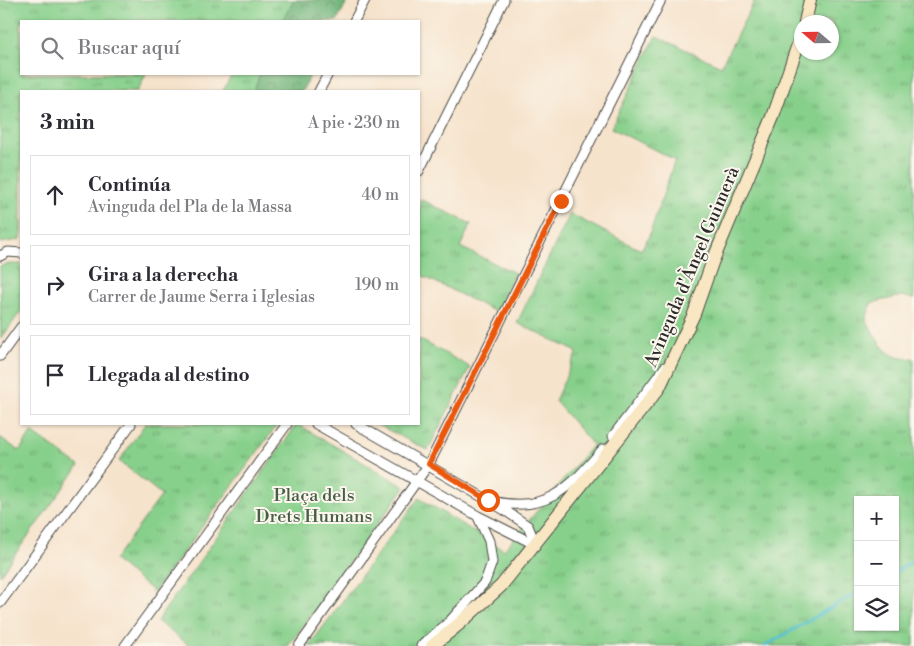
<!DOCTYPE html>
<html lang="es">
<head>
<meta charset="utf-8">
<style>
  :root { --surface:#fff; --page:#f2f2f3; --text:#2b2b33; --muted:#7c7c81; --line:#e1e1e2 }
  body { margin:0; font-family:"Libre Bodoni",serif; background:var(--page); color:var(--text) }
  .controls { position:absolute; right:15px; bottom:15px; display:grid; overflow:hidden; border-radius:0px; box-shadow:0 1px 4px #0004 }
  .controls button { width:45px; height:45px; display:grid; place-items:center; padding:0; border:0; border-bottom:1px solid var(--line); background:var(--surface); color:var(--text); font:25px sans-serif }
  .compass { position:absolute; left:794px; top:15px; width:45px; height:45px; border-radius:50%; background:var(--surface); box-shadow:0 1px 4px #0004; rotate:290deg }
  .stop { position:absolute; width:15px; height:15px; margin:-11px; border:4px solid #ea580c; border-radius:50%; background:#fff }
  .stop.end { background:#ea580c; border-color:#fff; box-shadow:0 1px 5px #0008 }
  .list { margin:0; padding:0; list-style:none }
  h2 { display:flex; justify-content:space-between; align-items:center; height:65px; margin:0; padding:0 20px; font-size:21px }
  h2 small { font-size:16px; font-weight:400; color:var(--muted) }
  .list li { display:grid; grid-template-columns:32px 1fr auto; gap:15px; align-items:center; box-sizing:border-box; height:80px; margin:0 10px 10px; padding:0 10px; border:1px solid var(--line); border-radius:0px }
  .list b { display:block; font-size:19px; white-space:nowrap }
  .list p { margin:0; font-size:16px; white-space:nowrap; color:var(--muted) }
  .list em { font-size:16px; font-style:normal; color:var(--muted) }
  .icon { flex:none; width:28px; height:28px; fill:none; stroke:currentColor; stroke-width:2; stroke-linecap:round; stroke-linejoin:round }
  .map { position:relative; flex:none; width:914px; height:646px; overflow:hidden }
  .search { position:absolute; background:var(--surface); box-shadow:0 1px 4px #0004; left:20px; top:20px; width:400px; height:55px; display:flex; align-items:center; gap:12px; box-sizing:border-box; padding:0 18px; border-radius:0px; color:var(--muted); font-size:19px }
  .panel { position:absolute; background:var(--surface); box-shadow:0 1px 4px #0004; left:20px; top:90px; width:400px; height:335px; border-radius:0px }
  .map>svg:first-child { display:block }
  .grass { fill:url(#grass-tufts); stroke:#597e5b; fill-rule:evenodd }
  .forest { fill:url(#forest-crowns); stroke:#4c6e51 }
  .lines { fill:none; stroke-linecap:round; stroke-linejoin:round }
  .stream { stroke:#56c1d2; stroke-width:3 }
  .street-casing { stroke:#494743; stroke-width:11 }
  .secondary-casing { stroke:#494743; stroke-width:14 }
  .street { stroke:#fff; stroke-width:9 }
  .secondary { stroke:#f9e7c3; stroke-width:12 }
  .route { stroke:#ea580c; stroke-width:6 }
  .labels { text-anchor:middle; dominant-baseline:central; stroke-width:4; stroke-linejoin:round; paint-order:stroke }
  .street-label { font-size:18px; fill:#2b2b2b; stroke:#fbf7ec }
  .park-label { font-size:18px; fill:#475d48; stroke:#fbf7ec }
</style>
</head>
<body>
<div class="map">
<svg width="914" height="646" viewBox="0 0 914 646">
  <defs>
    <pattern id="grass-tufts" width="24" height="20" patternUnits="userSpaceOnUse" patternTransform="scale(1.25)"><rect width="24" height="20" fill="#87d08b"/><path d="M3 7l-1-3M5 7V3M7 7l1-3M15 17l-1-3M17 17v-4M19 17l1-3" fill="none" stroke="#6fa972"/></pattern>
    <pattern id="forest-crowns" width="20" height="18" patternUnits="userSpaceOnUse" patternTransform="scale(1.25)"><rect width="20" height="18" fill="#6db277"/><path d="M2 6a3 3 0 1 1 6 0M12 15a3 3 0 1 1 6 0" fill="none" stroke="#5a9162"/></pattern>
  </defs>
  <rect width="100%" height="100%" fill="#fbf7ec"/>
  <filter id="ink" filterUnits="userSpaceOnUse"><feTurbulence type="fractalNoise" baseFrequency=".02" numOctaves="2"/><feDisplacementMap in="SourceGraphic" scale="10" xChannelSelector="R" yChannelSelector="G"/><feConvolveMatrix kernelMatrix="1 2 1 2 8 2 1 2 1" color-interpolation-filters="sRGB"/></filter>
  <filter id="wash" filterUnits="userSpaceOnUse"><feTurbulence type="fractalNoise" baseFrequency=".0096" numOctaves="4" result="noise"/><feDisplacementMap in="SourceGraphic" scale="20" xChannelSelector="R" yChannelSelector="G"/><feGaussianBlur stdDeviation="1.12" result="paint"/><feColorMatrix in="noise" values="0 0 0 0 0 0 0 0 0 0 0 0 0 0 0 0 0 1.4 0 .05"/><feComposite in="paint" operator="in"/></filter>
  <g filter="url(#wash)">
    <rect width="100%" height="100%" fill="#f6e3cc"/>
    <path class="grass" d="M 0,0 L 294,0 L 282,21 L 21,21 L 21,74 L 146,74 L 138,91 L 21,91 L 21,235 L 19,240 L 0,243 Z
      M 755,0 L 914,0 L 914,299 L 902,296 L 871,303 L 866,320 C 878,340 885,362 914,358 L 914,558 L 912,564 L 914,570 L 914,646 L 309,646 L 419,498 L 504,550 L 593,445 L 555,401 L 577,352 L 517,323 L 570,214 L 641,250 L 649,236 L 675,160 L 611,128 L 656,36 L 721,66 ZM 802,22 L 832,22 L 832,52 L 802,52 ZM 858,500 L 895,500 L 895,627 L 858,627 Z
      M 232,74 L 260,74 L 254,91 L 223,91 Z
      M 420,199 L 471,224 L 460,247 L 515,273 L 496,312 L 419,274 Z
      M 9,264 L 21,264 L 21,311 L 1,339 L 0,266 Z
      M 419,339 L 470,367 L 428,450 L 376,424 L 419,424 Z
      M 145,424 L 278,424 L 154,592 L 114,560 L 162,495 L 119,461 Z
      M 297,424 L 405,487 L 288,646 L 190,646 L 157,621 Z
      M 32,432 L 79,466 L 0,575 L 0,475 L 4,470 L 0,467 L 0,437 L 19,451 Z"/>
    <path class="forest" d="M 294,0 L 348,0 L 337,21 L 282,21 Z
      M 260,74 L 311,74 L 302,91 L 254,91 Z"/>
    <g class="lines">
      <path class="stream" d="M 895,572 L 914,560
        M 765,646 L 858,592"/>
    </g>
  </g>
  <g filter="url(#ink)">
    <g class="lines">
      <g class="street-casing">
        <path id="street" d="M 354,21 L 365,0
          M 319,91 L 328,74
          M 419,171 L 504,0
          M 0,256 L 8,252 L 21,253
          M 0,356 L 21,327
          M 316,424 L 478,516 L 536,545
          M 356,424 L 503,509 L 528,526 L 536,545
          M 613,436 L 665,367
          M 488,500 C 545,515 568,490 603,449
          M 0,603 L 131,424
          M 125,646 L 287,424
          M 299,646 L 429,464 L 661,0
          M 421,646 L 449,622 L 485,582 L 492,562 L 489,541 L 478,517"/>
      </g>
      <g class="secondary-casing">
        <path id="secondary" d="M 805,22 L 810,0
          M 432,646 L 459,624 L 501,586 L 659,388 L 694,314 L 712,263 L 773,117 L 802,33"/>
      </g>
      <use href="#street" class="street"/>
      <use href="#secondary" class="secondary"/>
    </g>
  </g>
  <g class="lines" filter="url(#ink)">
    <path class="route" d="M 488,500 L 429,464 L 561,201"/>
  </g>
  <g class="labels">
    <g class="street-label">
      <text transform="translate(692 267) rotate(-67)">Avinguda d'Àngel Guimerà</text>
    </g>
    <g class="park-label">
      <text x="314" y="495">Plaça dels<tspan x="314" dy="21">Drets Humans</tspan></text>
    </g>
  </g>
</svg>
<div class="controls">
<button>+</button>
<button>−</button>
<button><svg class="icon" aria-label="layers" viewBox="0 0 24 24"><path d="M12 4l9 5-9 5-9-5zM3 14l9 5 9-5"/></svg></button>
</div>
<svg class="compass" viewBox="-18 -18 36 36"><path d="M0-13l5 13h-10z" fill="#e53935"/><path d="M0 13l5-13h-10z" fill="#7c7c81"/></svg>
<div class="stop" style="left:488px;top:500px"></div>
<div class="stop end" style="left:561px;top:201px"></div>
<div class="search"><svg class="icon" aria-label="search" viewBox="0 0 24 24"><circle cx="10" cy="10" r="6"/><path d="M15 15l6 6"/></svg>Buscar aquí</div>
<section class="panel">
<h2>3 min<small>A pie · 230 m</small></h2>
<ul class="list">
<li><svg class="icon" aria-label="ahead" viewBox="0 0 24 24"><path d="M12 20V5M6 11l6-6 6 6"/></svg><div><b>Continúa</b><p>Avinguda del Pla de la Massa</p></div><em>40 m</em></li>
<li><svg class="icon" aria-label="right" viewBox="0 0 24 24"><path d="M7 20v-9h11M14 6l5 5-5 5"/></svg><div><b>Gira a la derecha</b><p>Carrer de Jaume Serra i Iglesias</p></div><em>190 m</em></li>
<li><svg class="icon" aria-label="arrive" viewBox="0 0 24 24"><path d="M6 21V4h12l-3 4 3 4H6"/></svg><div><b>Llegada al destino</b></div></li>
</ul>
</section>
</div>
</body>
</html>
